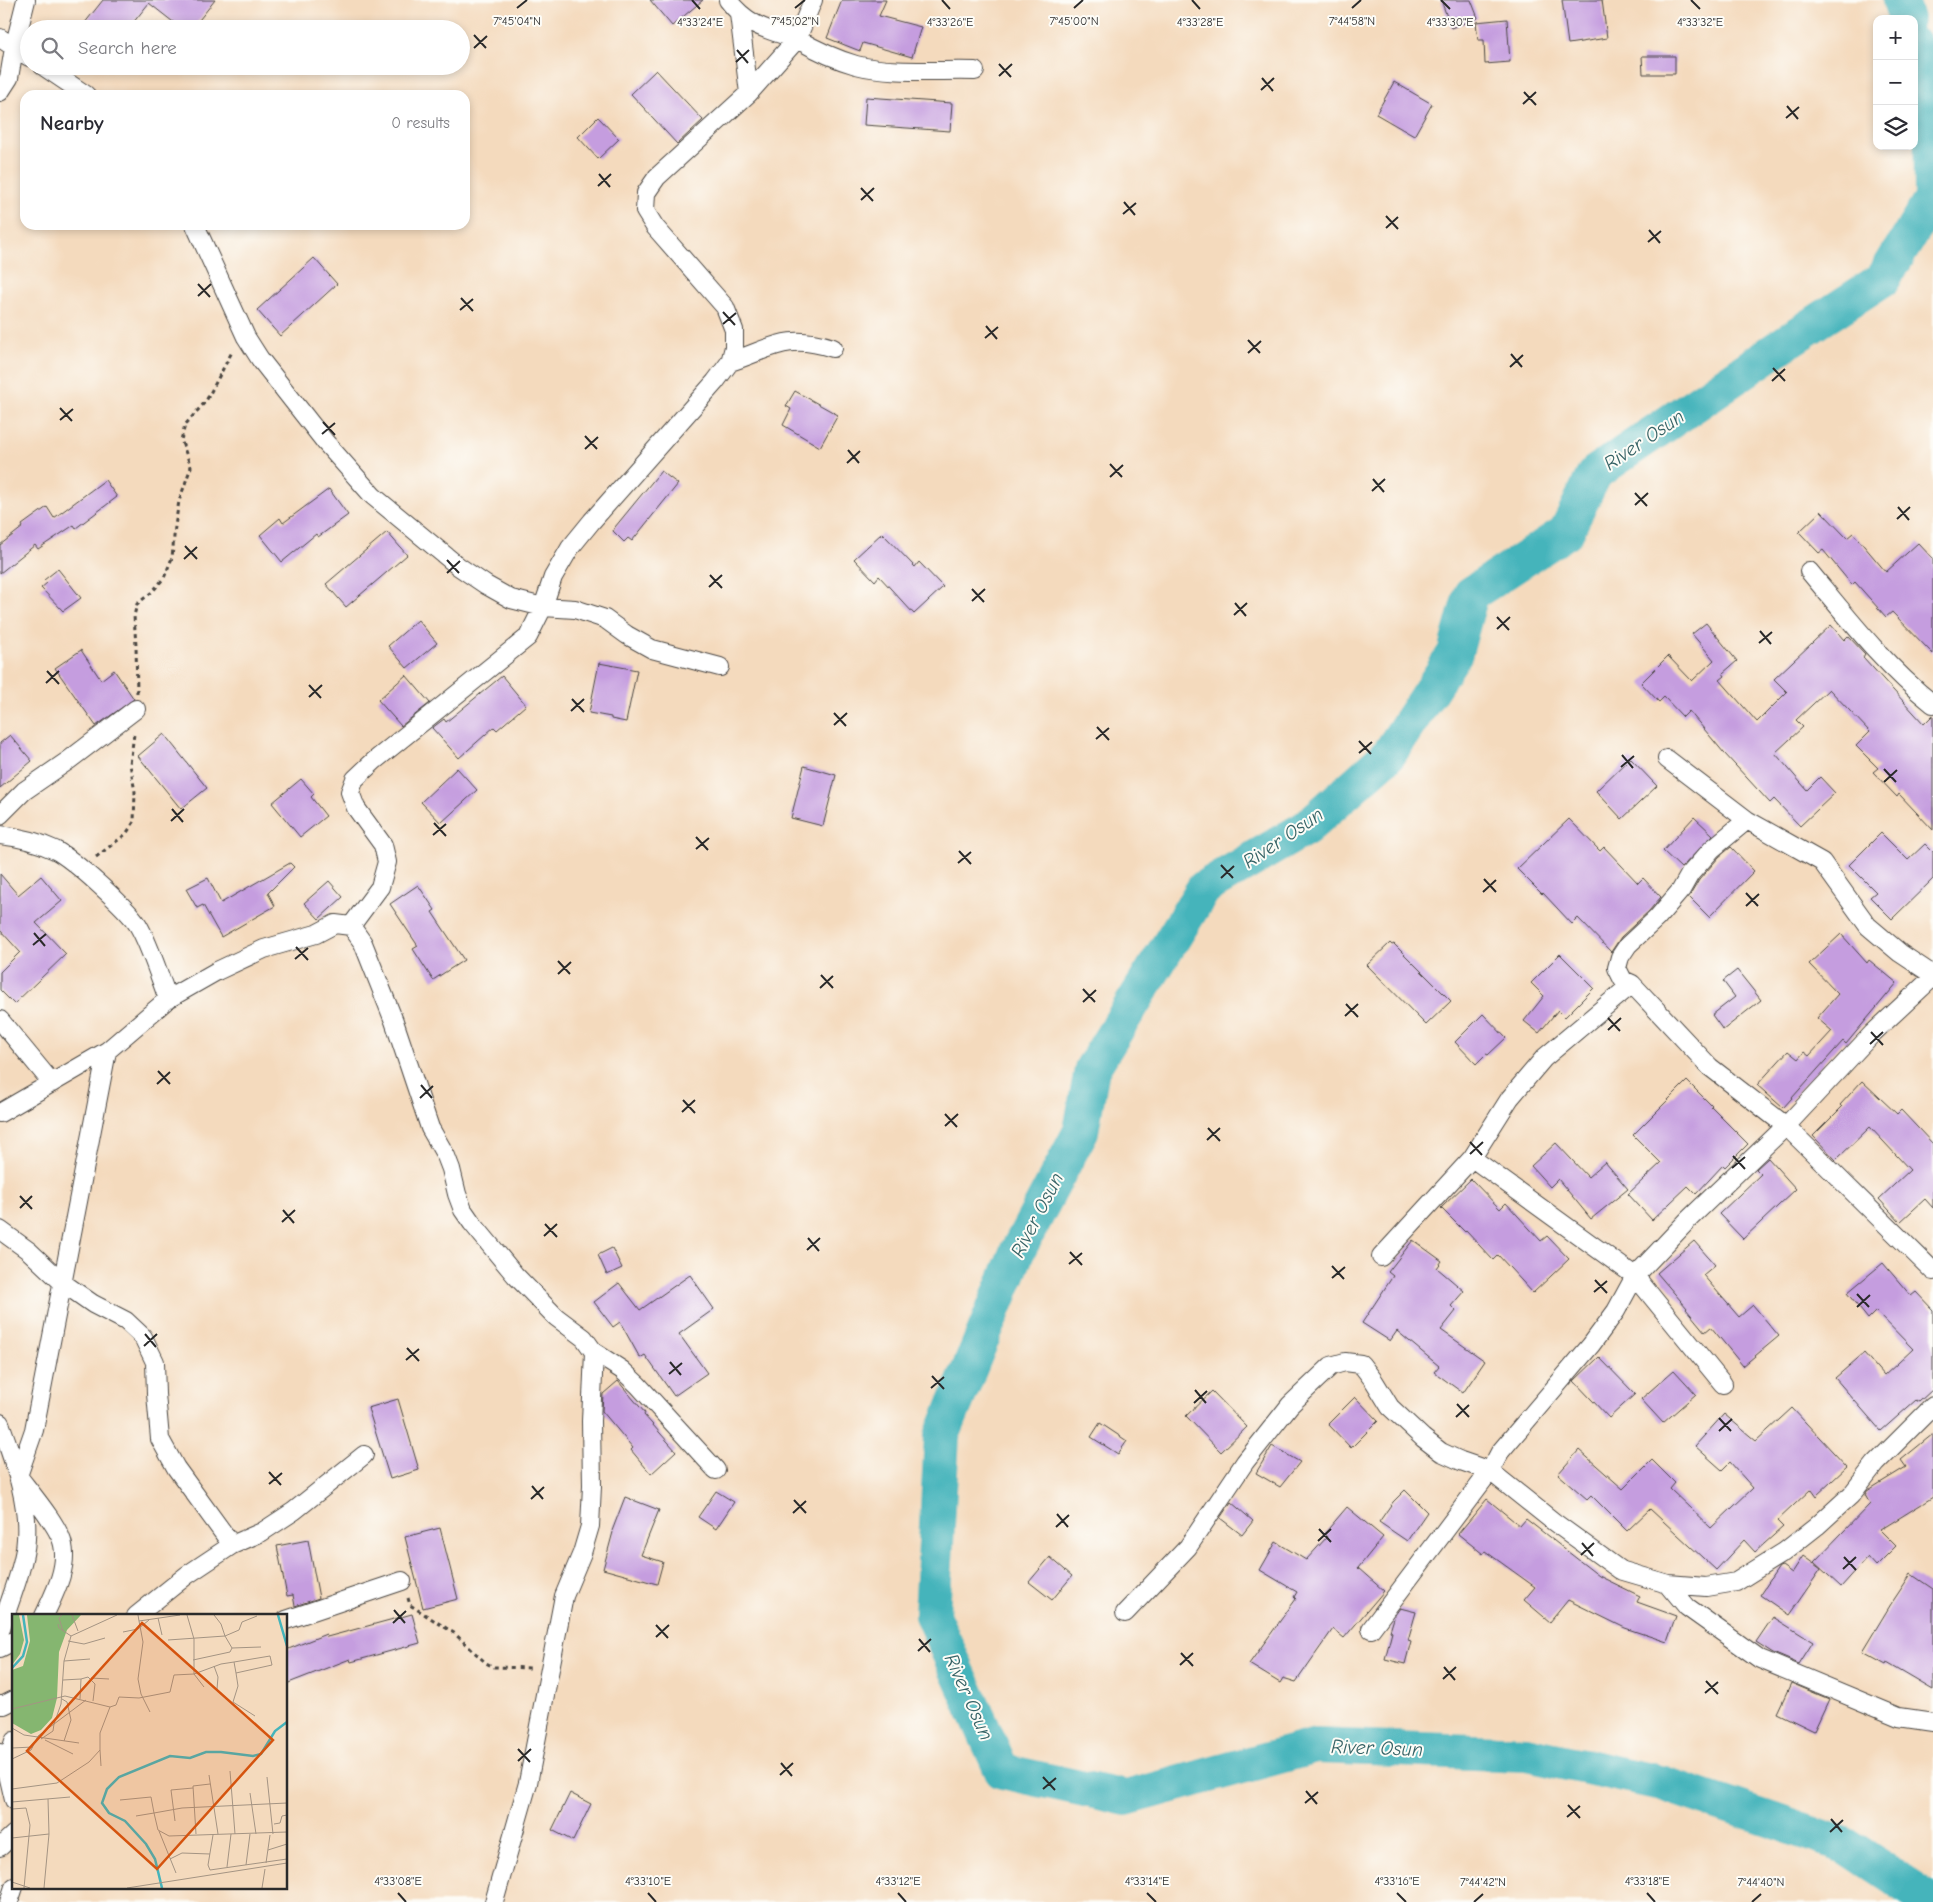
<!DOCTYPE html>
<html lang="en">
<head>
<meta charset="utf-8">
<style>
  :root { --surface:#fff; --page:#f7f7f7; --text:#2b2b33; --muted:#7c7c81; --line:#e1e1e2 }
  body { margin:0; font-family:"Comic Neue",sans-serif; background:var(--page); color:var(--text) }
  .controls { position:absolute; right:15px; top:15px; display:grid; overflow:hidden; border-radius:10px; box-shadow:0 2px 8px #0003 }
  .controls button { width:45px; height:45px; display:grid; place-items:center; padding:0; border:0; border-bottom:1px solid var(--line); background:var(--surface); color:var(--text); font:25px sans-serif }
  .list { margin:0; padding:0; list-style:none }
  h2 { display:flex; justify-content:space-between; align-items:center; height:65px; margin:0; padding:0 20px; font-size:21px }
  h2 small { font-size:16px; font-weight:400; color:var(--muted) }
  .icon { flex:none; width:28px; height:28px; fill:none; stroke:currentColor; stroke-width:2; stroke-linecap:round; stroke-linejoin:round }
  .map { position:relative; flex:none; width:1933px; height:1902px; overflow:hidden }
  .search { position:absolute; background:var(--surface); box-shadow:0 2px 8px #0003; left:20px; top:20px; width:450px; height:55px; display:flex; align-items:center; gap:12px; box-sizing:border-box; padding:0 18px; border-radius:28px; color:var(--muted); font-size:19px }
  .panel { position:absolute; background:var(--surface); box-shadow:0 2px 8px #0003; left:20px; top:90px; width:450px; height:140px; border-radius:15px }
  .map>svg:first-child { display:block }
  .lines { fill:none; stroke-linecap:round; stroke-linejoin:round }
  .river { stroke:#44b4bb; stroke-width:36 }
  .building { fill:#c59ddf }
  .street-casing { stroke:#494541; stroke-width:20 }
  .path { stroke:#494541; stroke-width:3; stroke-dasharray:4 4; stroke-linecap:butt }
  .street { stroke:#fff; stroke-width:18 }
  .ticks { fill:none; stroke:#2b2b2b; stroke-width:2 }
  .labels { text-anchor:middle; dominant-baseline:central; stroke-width:4; stroke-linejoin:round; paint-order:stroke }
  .water-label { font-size:20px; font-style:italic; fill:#356265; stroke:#fdfcf7 }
  .inset-river { fill:none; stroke:#44b4bb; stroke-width:2.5 }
  .inset-road { fill:none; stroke:#a49483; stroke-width:1 }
  .view { fill:#d5540f; fill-opacity:0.15; stroke:#d5540f; stroke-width:2.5 }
  .inset-edge { fill:none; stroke:#2b2b2b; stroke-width:2.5 }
  .ticks-label { font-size:12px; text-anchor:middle; fill:#2b2b2b; stroke:#fdfcf7; stroke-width:4; stroke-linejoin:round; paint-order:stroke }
</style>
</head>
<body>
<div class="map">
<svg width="1933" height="1902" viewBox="0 0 1933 1902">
  <rect width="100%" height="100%" fill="#fdfcf7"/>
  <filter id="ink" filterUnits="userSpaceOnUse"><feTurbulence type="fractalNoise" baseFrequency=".02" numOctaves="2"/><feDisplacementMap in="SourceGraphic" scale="10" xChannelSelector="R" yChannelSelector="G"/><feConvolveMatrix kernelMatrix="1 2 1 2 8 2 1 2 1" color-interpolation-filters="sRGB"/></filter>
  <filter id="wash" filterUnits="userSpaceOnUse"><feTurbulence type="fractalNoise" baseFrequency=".0096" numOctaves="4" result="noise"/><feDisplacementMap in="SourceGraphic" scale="20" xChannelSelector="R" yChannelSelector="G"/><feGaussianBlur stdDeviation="1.12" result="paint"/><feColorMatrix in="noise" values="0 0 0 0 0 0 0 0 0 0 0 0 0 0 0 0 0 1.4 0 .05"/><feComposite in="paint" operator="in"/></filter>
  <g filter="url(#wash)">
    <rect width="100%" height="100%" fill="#f4dabd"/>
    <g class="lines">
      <path class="river" d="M 1900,0 L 1906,19
        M 1914,45 L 1931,97 L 1932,199 L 1883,279 L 1788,341 L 1595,473 L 1566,532 L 1471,594 L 1455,653 L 1389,754 L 1306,828 L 1204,888 L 1092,1069 L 1081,1131 L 1017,1252 L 942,1436 L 932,1615 L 1002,1771 L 1126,1798 L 1316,1746 L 1526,1754 L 1661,1783 L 1845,1845 L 1931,1902"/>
    </g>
    <g id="blocks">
      <path class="building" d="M 103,0 L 215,0 L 192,29 L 182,29 L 149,3 L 128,29 L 80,29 Z
        M 650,0 L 703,0 L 672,26 Z
        M 842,0 L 886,0 L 879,16 L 921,27 L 912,57 L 863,43 L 860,51 L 827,38 Z
        M 1441,0 L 1471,0 L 1478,18 L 1451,28 Z
        M 1562,0 L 1602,0 L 1607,38 L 1568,44 Z
        M 1507,19 L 1510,62 L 1485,64 L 1484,40 L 1478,40 L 1476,22 Z
        M 1642,56 L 1675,56 L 1675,74 L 1643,74 Z
        M 656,70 L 703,120 L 677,144 L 631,94 Z
        M 1394,82 L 1432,104 L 1414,136 L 1376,114 Z
        M 866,97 L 952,103 L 950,131 L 864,125 Z
        M 598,117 L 619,139 L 598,159 L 578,137 Z
        M 314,258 L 337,284 L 280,336 L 257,310 Z
        M 795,391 L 838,415 L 820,447 L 783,425 L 791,409 L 786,406 Z
        M 661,471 L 678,484 L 632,541 L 628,538 L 624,542 L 613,531 L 615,527 Z
        M 105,480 L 117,497 L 76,528 L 74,525 L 38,549 L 35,545 L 0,573 L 0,545 L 23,527 L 22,525 L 47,507 L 54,518 Z
        M 329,489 L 348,515 L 318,537 L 316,534 L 282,562 L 260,535 L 280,518 L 283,523 Z
        M 1821,511 L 1847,538 L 1853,533 L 1886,572 L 1918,543 L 1933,559 L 1933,654 L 1892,612 L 1886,617 L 1855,582 L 1852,585 L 1823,550 L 1819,553 L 1799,532 Z
        M 387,532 L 407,555 L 346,607 L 326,584 Z
        M 882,533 L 915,567 L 919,562 L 943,587 L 914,614 L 879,576 L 875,581 L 854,559 Z
        M 58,569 L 81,598 L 63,611 L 41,588 L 47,583 L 44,580 Z
        M 418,620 L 437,643 L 407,668 L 388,646 Z
        M 1706,623 L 1737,661 L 1723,673 L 1725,676 L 1720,680 L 1757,722 L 1787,692 L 1774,679 L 1831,625 L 1844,640 L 1848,636 L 1865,654 L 1863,657 L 1924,724 L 1933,715 L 1933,830 L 1899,794 L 1897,797 L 1873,772 L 1878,768 L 1856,746 L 1870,732 L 1829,689 L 1796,720 L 1803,727 L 1775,753 L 1807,790 L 1820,777 L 1835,793 L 1800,826 L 1774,799 L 1770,803 L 1724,753 L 1689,711 L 1683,717 L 1664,697 L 1659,702 L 1641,683 L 1668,656 L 1692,681 L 1714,660 L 1692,634 Z
        M 81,650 L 101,680 L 114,670 L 134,699 L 96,726 L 55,668 Z
        M 599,663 L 637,670 L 626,722 L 611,719 L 611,717 L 589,713 Z
        M 406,675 L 430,703 L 401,726 L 378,700 Z
        M 502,676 L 526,705 L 497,730 L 494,727 L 459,758 L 432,728 L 444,719 L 446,722 Z
        M 164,734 L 207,788 L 181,809 L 138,756 Z
        M 10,735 L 32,761 L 0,788 L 0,743 Z
        M 1630,758 L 1657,786 L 1622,819 L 1596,791 Z
        M 804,766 L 836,775 L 823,826 L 791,818 Z
        M 457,768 L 477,790 L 441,823 L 421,802 Z
        M 301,779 L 314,794 L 311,797 L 326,816 L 300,837 L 272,803 Z
        M 1694,817 L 1713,835 L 1681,868 L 1663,851 Z
        M 1569,819 L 1600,851 L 1604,847 L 1638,883 L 1643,878 L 1661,897 L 1649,911 L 1621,937 L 1611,952 L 1578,918 L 1572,924 L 1543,893 L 1542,894 L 1517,869 Z
        M 1881,833 L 1908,860 L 1925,844 L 1933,852 L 1933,879 L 1892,919 L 1870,897 L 1876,892 L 1849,865 Z
        M 1731,847 L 1754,871 L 1709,917 L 1689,897 L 1699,880 L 1719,857 Z
        M 290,863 L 294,867 L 268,893 L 275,906 L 221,937 L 203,905 L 197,908 L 186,889 L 208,878 L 221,903 Z
        M 0,874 L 18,895 L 41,876 L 62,901 L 36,923 L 66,954 L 14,1004 L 0,990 L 0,972 L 20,952 L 0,930 Z
        M 329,881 L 343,897 L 319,919 L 304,903 Z
        M 418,885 L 435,910 L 432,912 L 464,960 L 433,980 L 413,949 L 418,946 L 390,904 Z
        M 1841,934 L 1867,963 L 1869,960 L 1897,983 L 1846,1044 L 1843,1041 L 1783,1108 L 1757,1085 L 1788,1051 L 1798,1059 L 1804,1052 L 1809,1056 L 1832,1031 L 1817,1018 L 1838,994 L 1809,964 Z
        M 1390,943 L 1392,945 L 1394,944 L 1451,1001 L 1426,1025 L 1367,965 Z
        M 1560,954 L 1594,988 L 1565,1017 L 1558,1010 L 1539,1033 L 1524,1021 L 1544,996 L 1531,983 Z
        M 1737,970 L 1761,1000 L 1723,1030 L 1712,1015 L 1735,997 L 1723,981 Z
        M 1483,1014 L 1506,1038 L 1488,1055 L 1486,1054 L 1476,1064 L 1455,1042 Z
        M 1687,1081 L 1712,1106 L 1711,1107 L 1748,1144 L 1725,1167 L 1723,1165 L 1696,1194 L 1688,1186 L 1652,1220 L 1628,1194 L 1661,1163 L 1633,1135 Z
        M 1862,1081 L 1897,1114 L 1901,1110 L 1933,1144 L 1933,1208 L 1925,1199 L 1900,1222 L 1879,1199 L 1910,1170 L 1870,1127 L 1836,1160 L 1813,1136 L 1842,1107 L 1840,1105 Z
        M 1556,1143 L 1588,1177 L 1605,1162 L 1628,1189 L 1591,1219 L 1558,1179 L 1550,1187 L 1531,1166 Z
        M 1768,1158 L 1796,1189 L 1743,1239 L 1719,1214 L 1761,1174 L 1756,1169 Z
        M 1471,1179 L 1500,1209 L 1506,1203 L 1541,1241 L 1547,1236 L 1569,1259 L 1533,1293 L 1498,1255 L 1493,1260 L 1466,1231 L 1465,1232 L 1441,1208 Z
        M 1413,1240 L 1442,1261 L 1437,1268 L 1464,1291 L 1451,1306 L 1456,1311 L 1441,1330 L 1485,1361 L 1463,1393 L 1434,1372 L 1439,1366 L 1397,1331 L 1390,1341 L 1362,1323 L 1393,1276 L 1388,1272 Z
        M 1694,1241 L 1715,1265 L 1703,1275 L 1739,1317 L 1753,1305 L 1779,1336 L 1743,1366 L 1711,1327 L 1705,1332 L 1686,1309 L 1687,1308 L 1657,1273 Z
        M 612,1248 L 622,1268 L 607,1275 L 598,1255 Z
        M 1883,1263 L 1911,1296 L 1916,1292 L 1933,1310 L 1933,1389 L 1919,1402 L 1916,1400 L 1881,1431 L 1835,1378 L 1864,1353 L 1884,1376 L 1913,1349 L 1876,1311 L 1868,1319 L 1847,1293 Z
        M 690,1275 L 714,1309 L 679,1334 L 707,1373 L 674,1396 L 645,1355 L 640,1358 L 620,1322 L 613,1327 L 594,1302 L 619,1283 L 640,1310 Z
        M 1599,1357 L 1635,1394 L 1609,1418 L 1574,1381 Z
        M 1674,1370 L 1696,1394 L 1663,1423 L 1641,1399 Z
        M 618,1381 L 645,1413 L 644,1415 L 676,1451 L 651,1474 L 631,1450 L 633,1448 L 602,1411 L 603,1394 Z
        M 1212,1391 L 1247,1427 L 1221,1452 L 1186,1416 Z
        M 1355,1397 L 1378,1421 L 1351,1448 L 1328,1424 Z
        M 398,1399 L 419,1470 L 390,1479 L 368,1408 Z
        M 1792,1408 L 1847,1467 L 1816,1496 L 1811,1489 L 1777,1521 L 1783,1527 L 1755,1552 L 1744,1540 L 1716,1570 L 1650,1509 L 1627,1531 L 1591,1495 L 1587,1499 L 1558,1474 L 1579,1450 L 1623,1489 L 1652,1460 L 1675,1483 L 1670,1489 L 1711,1528 L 1753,1488 L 1730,1462 L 1722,1470 L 1695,1446 L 1724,1414 L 1756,1441 Z
        M 1100,1423 L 1127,1441 L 1118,1454 L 1091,1437 Z
        M 1933,1434 L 1933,1497 L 1880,1530 L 1896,1546 L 1876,1566 L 1868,1557 L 1841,1587 L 1814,1562 L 1870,1504 L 1865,1495 L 1867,1491 L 1906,1467 L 1901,1460 Z
        M 1272,1446 L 1300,1462 L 1280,1487 L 1256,1473 Z
        M 1405,1490 L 1427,1512 L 1407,1541 L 1379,1522 L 1393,1502 Z
        M 716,1491 L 734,1502 L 716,1529 L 698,1517 Z
        M 625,1497 L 659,1510 L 641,1555 L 663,1562 L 657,1584 L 603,1569 L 613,1532 L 612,1531 Z
        M 1487,1499 L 1520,1526 L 1526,1519 L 1599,1576 L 1640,1596 L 1637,1602 L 1676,1616 L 1667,1642 L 1625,1628 L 1568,1600 L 1550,1622 L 1524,1600 L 1535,1587 L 1485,1551 L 1483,1554 L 1458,1534 Z
        M 1231,1502 L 1253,1521 L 1242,1535 L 1220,1518 Z
        M 1347,1507 L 1383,1537 L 1358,1568 L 1384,1591 L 1344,1638 L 1333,1629 L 1296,1682 L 1283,1678 L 1280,1683 L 1249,1664 L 1296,1599 L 1294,1597 L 1297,1592 L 1260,1570 L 1276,1542 L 1306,1560 L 1327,1537 L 1324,1534 Z
        M 440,1528 L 458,1599 L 423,1608 L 405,1537 Z
        M 308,1540 L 319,1598 L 295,1606 L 293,1595 L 287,1596 L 277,1546 Z
        M 1803,1556 L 1821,1569 L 1789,1615 L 1760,1595 L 1779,1567 L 1782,1566 L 1792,1573 Z
        M 1050,1557 L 1072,1576 L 1052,1600 L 1029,1582 Z
        M 1911,1574 L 1933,1589 L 1933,1690 L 1887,1663 L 1886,1665 L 1862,1652 L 1891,1604 Z
        M 1400,1608 L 1416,1612 L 1408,1640 L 1411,1641 L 1405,1664 L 1385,1659 L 1392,1632 L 1390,1631 L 1395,1615 Z
        M 412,1614 L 420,1643 L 351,1662 L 350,1659 L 286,1684 L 286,1650 L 326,1634 L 327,1637 Z
        M 1773,1617 L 1813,1642 L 1799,1664 L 1773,1653 L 1756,1642 Z
        M 1791,1683 L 1829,1699 L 1814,1731 L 1777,1713 Z
        M 570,1793 L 591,1804 L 573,1841 L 552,1830 Z"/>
    </g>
  </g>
  <g filter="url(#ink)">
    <use href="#blocks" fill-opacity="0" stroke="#494541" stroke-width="1"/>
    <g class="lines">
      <g class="street-casing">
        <path id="street" d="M 813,0 L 797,39 C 816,50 835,59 856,65 C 890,74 939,70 975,71
          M 739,14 L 749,93
          M 0,38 L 29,57
          M 43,66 L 86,95
          M 0,92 L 9,78 L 14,48 L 26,0
          M 195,225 L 246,337 L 260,359 L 326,443 L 373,496 L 458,566 L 486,585 L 511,599 L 543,607 L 575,609 L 605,619 L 627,635 L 652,649 L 720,667
          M 730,362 C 773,348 786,333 833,348
          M 1809,571 C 1848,618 1885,666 1933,704
          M 1667,759 L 1747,820 L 1822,862 L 1868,926 L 1900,953 L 1933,975
          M 0,815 L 24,791 L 69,760 L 136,709
          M 1747,820 L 1712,849 L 1690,874 L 1681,890 L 1657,918 L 1628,945 L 1620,957 L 1617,968 L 1623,980 L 1632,984 L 1710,1067 L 1786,1126 L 1933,1271
          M 0,835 C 19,837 38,842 55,850 C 73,859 127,908 138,925 C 149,943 160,978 168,999
          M 351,926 L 380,887 L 387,862 L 383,845 L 356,808 L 350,792 L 355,779 L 374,761 L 528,637 L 543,607 L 553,577 L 570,548 L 592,521 L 715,382 L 730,362 L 734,347 L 734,330 L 725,307 L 655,227 L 645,211 L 646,193 L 657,177 L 749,93 L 797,39 C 768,30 747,26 728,0
          M 1933,977 L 1873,1033 L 1786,1126 L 1690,1218 L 1635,1276 L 1616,1311 L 1591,1345 L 1500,1452 L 1490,1471 L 1554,1522 L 1620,1570 L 1668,1584 L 1706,1587 L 1736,1582 L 1784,1552 L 1817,1526 L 1851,1495 L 1875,1464 L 1933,1406
          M 1632,984 L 1544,1058 L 1510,1098 L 1472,1158 L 1635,1276 L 1723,1384
          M 0,1020 L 52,1083
          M 0,1113 L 107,1051 L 168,999 L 217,971 L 264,949 L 316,934 L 335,924 L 351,926 L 363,943 L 394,1021 L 430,1128 L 446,1156 L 451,1169 L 457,1194 L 463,1210 L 472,1223 L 515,1275 L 556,1317 L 584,1338 L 594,1352 L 591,1421 L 592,1486 L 590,1526 L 582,1553 L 564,1596 L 528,1783 L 494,1902
          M 0,1230 L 29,1251 L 63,1283 L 93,1304 L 126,1321 L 143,1337 L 155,1362 L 156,1394 L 160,1439 L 176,1468 L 232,1545
          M 1381,1257 L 1472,1158
          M 594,1352 L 622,1370 L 638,1385 L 716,1470
          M 0,1423 C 13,1460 29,1499 26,1539 C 25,1565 8,1605 0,1631
          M 1668,1584 L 1687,1607 L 1760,1659 L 1899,1717 L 1933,1722
          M 1125,1613 L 1188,1547 L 1245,1462 L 1290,1405 L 1331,1366 L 1345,1362 L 1361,1364 L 1374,1381 L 1390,1407 L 1423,1438 L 1441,1452 L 1461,1461 L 1490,1471 L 1371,1629
          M 44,1616 C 54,1594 68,1569 63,1545 C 60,1527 30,1492 18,1476 L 34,1430 L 107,1051
          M 136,1616 L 187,1575 L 232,1545 L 262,1532 L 294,1511 L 364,1455
          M 286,1620 L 402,1581
          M 0,1648 L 14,1641
          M 0,1705 L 4,1705 L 14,1700
          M 0,1753 L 6,1766 L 14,1800
          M 6,1766 L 14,1741
          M 0,1847 L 14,1834
          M 9,1902 L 14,1887"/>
      </g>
      <path class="path" d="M 137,693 L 136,646 L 134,616 L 137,604 L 152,592 L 164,578 L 172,558 L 175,526 L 179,501 L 191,467 L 181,440 L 185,425 L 206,401 L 233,350
        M 96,857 L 126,834 L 134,822 L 135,792 L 130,764 L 134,734
        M 408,1598 L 410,1605 L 454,1633 L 486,1663 L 494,1667 L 533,1668"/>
      <use href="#street" class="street"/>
    </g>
  </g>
  <path class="ticks" d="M 692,0 L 700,9M 942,0 L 950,9M 1192,0 L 1200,9M 1441,0 L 1450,9M 1691,0 L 1700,9M 517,8 L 527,0M 795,8 L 805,0M 1074,8 L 1083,0M 1352,8 L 1361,0M 474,35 L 486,48M 474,48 L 487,36M 737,50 L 748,63M 736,62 L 749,50M 999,64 L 1011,77M 999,76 L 1012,64M 1262,78 L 1273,91M 1261,90 L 1274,78M 1524,92 L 1536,105M 1523,104 L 1536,92M 1787,106 L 1798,119M 1786,118 L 1799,107M 599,174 L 610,187M 598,186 L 611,174M 861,188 L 873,201M 861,200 L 874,188M 1124,202 L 1135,215M 1123,214 L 1136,203M 1386,216 L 1398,229M 1386,228 L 1398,217M 1649,230 L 1660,243M 1648,242 L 1661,231M 198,284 L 210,297M 198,296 L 211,284M 461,298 L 473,311M 460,310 L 473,299M 723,312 L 735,325M 723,324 L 736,313M 986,326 L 997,339M 985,338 L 998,327M 1248,340 L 1260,353M 1248,353 L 1261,341M 1511,354 L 1522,367M 1510,367 L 1523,355M 1773,368 L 1785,381M 1772,381 L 1785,369M 60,408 L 72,421M 60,420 L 73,409M 323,422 L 335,435M 322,434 L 335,423M 585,436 L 597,449M 585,449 L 598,437M 848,450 L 859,463M 847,463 L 860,451M 1110,464 L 1122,477M 1110,477 L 1123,465M 1373,479 L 1384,492M 1372,491 L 1385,479M 1635,493 L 1647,506M 1635,505 L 1648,493M 1898,507 L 1909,520M 1897,519 L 1910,507M 185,546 L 197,559M 184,559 L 197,547M 447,560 L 459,573M 447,573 L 460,561M 710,575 L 722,588M 709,587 L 722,575M 972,589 L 984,602M 972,601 L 985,589M 1235,603 L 1246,616M 1234,615 L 1247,603M 1497,617 L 1509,630M 1497,629 L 1510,617M 1760,631 L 1771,644M 1759,643 L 1772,632M 47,671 L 59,684M 46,683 L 59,671M 309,685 L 321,698M 309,697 L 322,685M 572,699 L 584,712M 571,711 L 584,699M 834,713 L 846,726M 834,725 L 847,713M 1097,727 L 1109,740M 1096,739 L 1109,728M 1359,741 L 1371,754M 1359,753 L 1372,742M 1622,755 L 1633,768M 1621,767 L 1634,756M 1884,769 L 1896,782M 1884,782 L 1897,770M 172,809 L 183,822M 171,821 L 184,809M 434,823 L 446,836M 433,835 L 446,824M 696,837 L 708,850M 696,849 L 709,838M 959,851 L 971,864M 958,863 L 971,852M 1221,865 L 1233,878M 1221,878 L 1234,866M 1484,879 L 1496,892M 1483,892 L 1496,880M 1746,893 L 1758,906M 1746,906 L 1759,894M 34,933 L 45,946M 33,945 L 46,934M 296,947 L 308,960M 295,959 L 308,948M 558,961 L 570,974M 558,974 L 571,962M 821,975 L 833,988M 820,988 L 833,976M 1083,989 L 1095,1002M 1083,1002 L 1096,990M 1346,1004 L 1358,1017M 1345,1016 L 1358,1004M 1608,1018 L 1620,1031M 1608,1030 L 1621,1018M 1871,1032 L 1883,1045M 1870,1044 L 1883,1032M 158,1071 L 170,1084M 157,1084 L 170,1072M 421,1085 L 432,1098M 420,1098 L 433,1086M 683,1100 L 695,1113M 682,1112 L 695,1100M 945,1114 L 957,1127M 945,1126 L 958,1114M 1208,1128 L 1220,1141M 1207,1140 L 1220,1128M 1470,1142 L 1482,1155M 1470,1154 L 1483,1142M 1733,1156 L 1745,1169M 1732,1168 L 1745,1157M 20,1196 L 32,1209M 20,1208 L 32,1196M 283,1210 L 294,1223M 282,1222 L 295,1210M 545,1224 L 557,1237M 544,1236 L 557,1224M 808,1238 L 819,1251M 807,1250 L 820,1238M 1070,1252 L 1082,1265M 1069,1264 L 1082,1253M 1332,1266 L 1344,1279M 1332,1278 L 1345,1267M 1595,1280 L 1607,1293M 1594,1292 L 1607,1281M 1857,1294 L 1869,1307M 1857,1307 L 1870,1295M 145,1334 L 156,1347M 144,1346 L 157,1334M 407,1348 L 419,1361M 406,1360 L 419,1349M 670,1362 L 681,1375M 669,1374 L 682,1363M 932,1376 L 944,1389M 931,1388 L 944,1377M 1195,1390 L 1206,1403M 1194,1403 L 1207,1391M 1457,1404 L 1469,1417M 1456,1417 L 1469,1405M 1719,1418 L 1731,1431M 1719,1431 L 1732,1419M 269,1472 L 281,1485M 269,1484 L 282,1473M 532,1486 L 543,1499M 531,1499 L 544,1487M 794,1500 L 806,1513M 793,1513 L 806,1501M 1057,1514 L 1068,1527M 1056,1527 L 1069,1515M 1319,1529 L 1331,1542M 1318,1541 L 1331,1529M 1582,1543 L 1593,1556M 1581,1555 L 1594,1543M 1844,1557 L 1856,1570M 1843,1569 L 1856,1557M 394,1610 L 405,1623M 393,1623 L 406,1611M 656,1625 L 668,1638M 656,1637 L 669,1625M 919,1639 L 930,1652M 918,1651 L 931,1639M 1181,1653 L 1193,1666M 1180,1665 L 1193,1653M 1444,1667 L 1455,1680M 1443,1679 L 1456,1667M 1706,1681 L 1718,1694M 1705,1693 L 1718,1682M 518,1749 L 530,1762M 518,1761 L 531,1749M 781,1763 L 792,1776M 780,1775 L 793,1763M 1043,1777 L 1055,1790M 1043,1789 L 1056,1778M 1306,1791 L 1317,1804M 1305,1803 L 1318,1792M 1568,1805 L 1580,1818M 1567,1817 L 1580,1806M 1831,1819 L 1842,1832M 1830,1832 L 1843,1820M 398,1893 L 406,1902M 648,1893 L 656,1902M 898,1893 L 906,1902M 1147,1893 L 1156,1902M 1397,1893 L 1406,1902M 1647,1893 L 1655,1902M 1474,1902 L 1483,1894M 1752,1902 L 1761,1894"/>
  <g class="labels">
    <g class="water-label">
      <text transform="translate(1644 440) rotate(-34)">River Osun</text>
      <text transform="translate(1283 838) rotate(-34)">River Osun</text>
      <text transform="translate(1037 1215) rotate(-63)">River Osun</text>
      <text transform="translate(969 1697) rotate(66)">River Osun</text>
      <text transform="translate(1377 1748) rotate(2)">River Osun</text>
    </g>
  </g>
  <g transform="translate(12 1614)">
    <rect width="275" height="275" fill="#f4dabd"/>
    <path d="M 0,1 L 7,1 L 12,26 L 8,40 L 0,51 ZM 15,1 L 69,1 L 55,16 L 47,38 L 45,84 L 40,104 L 29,116 L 19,120 L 0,109 L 0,56 L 11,52 L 18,27 Z" fill="#85b670"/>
    <path class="inset-river" d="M 266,1 L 275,32M 0,54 L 11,42 L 15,28 L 11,1M 150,274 L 143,245 L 134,230 L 113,207 L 97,199 L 90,189 L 95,175 L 107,163 L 158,142 L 178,144 L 194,138 L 209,138 L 241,142 L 249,140 L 263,117 L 275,108"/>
    <path class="inset-road" d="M 50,1 L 47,4 L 51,17M 60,1 L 66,17M 126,1 L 127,7 L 168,1M 146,4 L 150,21M 127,7 L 131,28 L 126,65 L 129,80 L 138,98M 46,10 L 47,14 L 59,22M 111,18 L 126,15 L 137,6M 156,26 L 213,22 L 209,10 L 202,1M 56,27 L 72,30 L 93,24M 220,34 L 213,22 L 227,16 L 230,8 L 245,2M 181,46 L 218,38 L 220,34 L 249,33M 52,47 L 78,45M 202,52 L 206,63 L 205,75M 224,59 L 226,72 L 221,88 L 243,102M 79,64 L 97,65M 51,66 L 69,65M 192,73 L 182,60 L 209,50 L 222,48 L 224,59 L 260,51 L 258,42 L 222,48M 50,85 L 55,88 L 59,106 L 52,127M 68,85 L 69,65 L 76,63 L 83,70 L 81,87M 98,93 L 104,91 L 107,83 L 127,84 L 158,78 L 162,61 L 182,60 L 182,25 L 175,1M 0,95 L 53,82 L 98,93 L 88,119 L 88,136 L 77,148 L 45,169 L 0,175M 0,114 L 12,121 L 67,129M 29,125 L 41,117 L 42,110 L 74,86M 33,126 L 61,140M 0,134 L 21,133M 88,136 L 89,152M 0,145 L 19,136 L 26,122 L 42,110 L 49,90 L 52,47 L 59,22 L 105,1M 218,157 L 223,220M 197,161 L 206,220M 255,163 L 261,220M 238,179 L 244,220M 36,185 L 37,220M 108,186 L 139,183 L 142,199 L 124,202M 0,188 L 58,183M 275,189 L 170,194 L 142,199 L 146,216 L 157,222 L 275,218M 0,195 L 14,194 L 18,211 L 12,274M 163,207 L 159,176 L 181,174M 262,210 L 268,209 L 270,202 L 275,201M 147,217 L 164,259M 184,220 L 181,172 L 198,170M 201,221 L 196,251 L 198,256 L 275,245M 0,224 L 37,220 L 32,274M 256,236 L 275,230M 158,245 L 170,239 L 198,240M 254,249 L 258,221M 234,251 L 238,220M 215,253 L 219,220M 0,268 L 18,274M 115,274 L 275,249M 250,274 L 253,255"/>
    <path class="view" d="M 130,9 L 261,126 L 145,255 L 15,137 Z"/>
    <rect width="275" height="275" class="inset-edge"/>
  </g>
  <g class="ticks-label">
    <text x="517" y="25">7°45'04"N</text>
    <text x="795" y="25">7°45'02"N</text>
    <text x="1074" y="25">7°45'00"N</text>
    <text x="1352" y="25">7°44'58"N</text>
    <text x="700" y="26">4°33'24"E</text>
    <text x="1200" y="26">4°33'28"E</text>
    <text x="1450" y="26">4°33'30"E</text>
    <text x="1700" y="26">4°33'32"E</text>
    <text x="950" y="26">4°33'26"E</text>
    <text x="398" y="1885">4°33'08"E</text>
    <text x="648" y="1885">4°33'10"E</text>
    <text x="898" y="1885">4°33'12"E</text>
    <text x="1147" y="1885">4°33'14"E</text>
    <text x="1397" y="1885">4°33'16"E</text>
    <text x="1647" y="1885">4°33'18"E</text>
    <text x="1483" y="1886">7°44'42"N</text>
    <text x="1761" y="1886">7°44'40"N</text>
  </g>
</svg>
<div class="controls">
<button>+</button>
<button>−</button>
<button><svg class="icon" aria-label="layers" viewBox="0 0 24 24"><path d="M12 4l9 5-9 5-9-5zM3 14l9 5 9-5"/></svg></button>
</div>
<div class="search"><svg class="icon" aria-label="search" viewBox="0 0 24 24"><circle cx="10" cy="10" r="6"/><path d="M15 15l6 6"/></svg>Search here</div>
<section class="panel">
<h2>Nearby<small>0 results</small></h2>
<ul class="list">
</ul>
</section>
</div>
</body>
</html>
